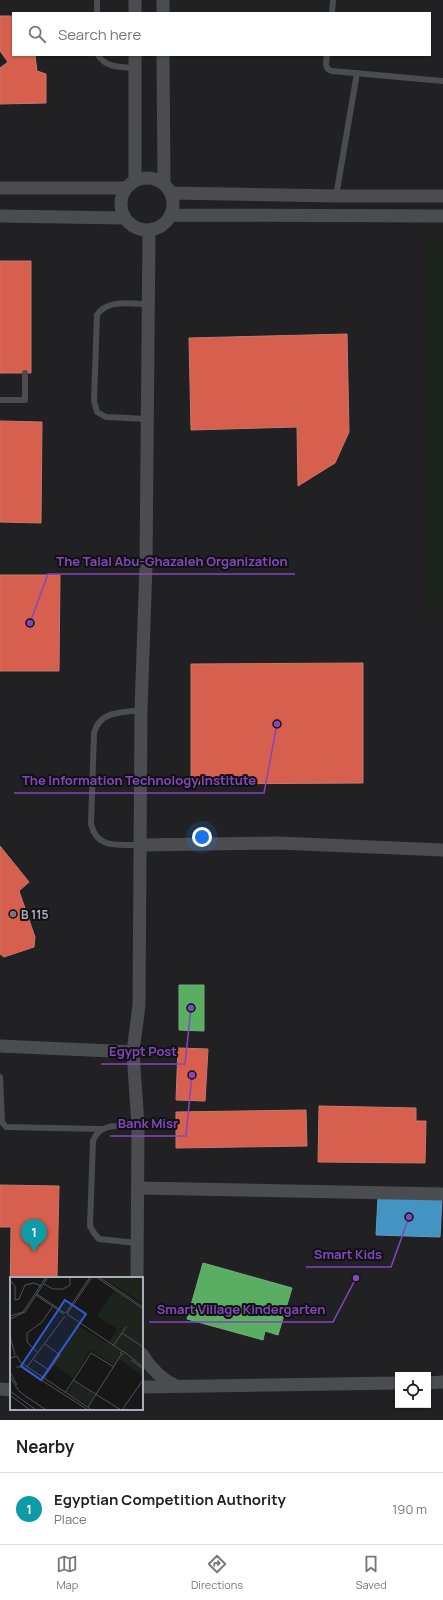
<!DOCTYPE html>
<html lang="en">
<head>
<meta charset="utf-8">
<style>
  :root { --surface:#fff; --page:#f6f6f6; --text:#222; --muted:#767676; --line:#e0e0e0; --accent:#757880 }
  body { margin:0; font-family:Manrope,sans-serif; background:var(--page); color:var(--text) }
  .controls { position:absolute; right:12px; bottom:12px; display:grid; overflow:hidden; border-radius:0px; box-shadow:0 1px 3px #0004 }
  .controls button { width:36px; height:36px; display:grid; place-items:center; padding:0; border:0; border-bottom:1px solid var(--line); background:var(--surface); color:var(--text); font:20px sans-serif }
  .you { position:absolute; left:202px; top:837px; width:14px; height:14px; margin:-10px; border:3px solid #fff; border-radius:50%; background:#1a73e8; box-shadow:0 0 0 6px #1a73e833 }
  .badge { display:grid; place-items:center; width:26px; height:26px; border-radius:50%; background:var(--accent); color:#fff; font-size:13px; font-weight:700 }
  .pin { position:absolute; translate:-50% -33px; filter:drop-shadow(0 1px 2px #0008) }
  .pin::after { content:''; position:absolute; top:21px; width:14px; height:12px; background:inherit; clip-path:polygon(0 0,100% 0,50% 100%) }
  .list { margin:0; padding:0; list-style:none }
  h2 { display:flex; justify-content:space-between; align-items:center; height:52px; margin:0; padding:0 16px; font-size:17px }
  h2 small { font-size:13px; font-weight:400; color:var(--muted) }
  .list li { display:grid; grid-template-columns:26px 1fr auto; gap:12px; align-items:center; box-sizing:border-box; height:72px; padding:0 16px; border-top:1px solid var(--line) }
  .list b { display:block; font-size:15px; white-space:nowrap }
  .list p { margin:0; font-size:13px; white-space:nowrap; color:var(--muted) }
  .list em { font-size:13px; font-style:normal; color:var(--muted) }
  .icon { flex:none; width:22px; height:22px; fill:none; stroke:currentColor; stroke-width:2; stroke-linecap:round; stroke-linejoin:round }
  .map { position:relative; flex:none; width:443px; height:1420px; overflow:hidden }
  .search { position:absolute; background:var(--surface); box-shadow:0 1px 3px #0004; left:12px; right:12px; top:12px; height:44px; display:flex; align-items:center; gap:10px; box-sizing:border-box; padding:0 14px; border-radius:0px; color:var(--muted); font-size:15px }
  .sheet { height:124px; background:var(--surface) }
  nav { display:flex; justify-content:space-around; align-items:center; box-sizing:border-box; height:56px; border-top:1px solid var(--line); background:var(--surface); font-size:11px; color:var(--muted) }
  nav a { display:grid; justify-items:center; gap:2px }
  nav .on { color:var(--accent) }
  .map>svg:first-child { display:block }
  .built { fill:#212123; fill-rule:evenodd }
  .green { fill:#1d241e }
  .shops { fill:#d6604d; stroke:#c8776d }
  .schools { fill:#4393c3; stroke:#619bc0 }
  .public { fill:#5aae61; stroke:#71ae7b }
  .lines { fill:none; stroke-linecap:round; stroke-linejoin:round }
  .lane { stroke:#4b4c50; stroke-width:6 }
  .street { stroke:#4b4c50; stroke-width:13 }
  .poi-dot { fill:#757880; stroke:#111113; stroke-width:1.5 }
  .labels { text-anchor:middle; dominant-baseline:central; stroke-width:4; stroke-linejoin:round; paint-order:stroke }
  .poi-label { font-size:12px; font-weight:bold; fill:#a8adb8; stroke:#111113; text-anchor:start }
  .inset-road { fill:none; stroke:#515357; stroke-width:1 }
  .view { fill:#325cd3; fill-opacity:0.15; stroke:#325cd3; stroke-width:2 }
  .inset-edge { fill:none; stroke:#a8adb8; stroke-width:2 }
  .leader { fill:none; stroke:#8446be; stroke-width:1.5 }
  .callout-dot { fill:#8446be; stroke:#111113; stroke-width:1.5 }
  .callout-label { font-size:13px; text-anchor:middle; font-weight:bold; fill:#8446be; stroke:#111113; stroke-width:4; stroke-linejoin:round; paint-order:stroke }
</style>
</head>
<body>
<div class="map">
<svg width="443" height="1420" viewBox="0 0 443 1420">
  <rect width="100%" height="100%" fill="#171717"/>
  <path class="built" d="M 0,0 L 443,0 L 443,1420 L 0,1420 ZM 13,13 L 430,13 L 430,55 L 13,55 ZM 11,1278 L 142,1278 L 142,1409 L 11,1409 ZM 398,1375 L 428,1375 L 428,1405 L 398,1405 Z"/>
  <path class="green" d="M 443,239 L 443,607 L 428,608 L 427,240 Z"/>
  <path class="shops" d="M 0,16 L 13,16 L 13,55 L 35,55 L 37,71 L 46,74 L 46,103 L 0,104 L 0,68 L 8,62 L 0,51 Z
    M 0,261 L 31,261 L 31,373 L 0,373 Z
    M 347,334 L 349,432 L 335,463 L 298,486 L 297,427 L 191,430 L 189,338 Z
    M 0,421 L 42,422 L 41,523 L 0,522 Z
    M 0,575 L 60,575 L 59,671 L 0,671 Z
    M 363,663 L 363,783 L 191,784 L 191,664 Z
    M 0,846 L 29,882 L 19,891 L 35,937 L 34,947 L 4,957 L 0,954 Z
    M 178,1048 L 208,1049 L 205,1101 L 176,1100 Z
    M 319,1106 L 416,1108 L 416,1121 L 426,1121 L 425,1163 L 318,1162 Z
    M 306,1110 L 307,1146 L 176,1148 L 176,1112 Z
    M 0,1185 L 59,1186 L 57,1278 L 11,1278 L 11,1306 L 10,1306 L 11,1227 L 0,1227 Z"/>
  <path class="schools" d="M 378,1197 L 442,1199 L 440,1237 L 376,1235 Z"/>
  <path class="public" d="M 179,985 L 204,985 L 204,1031 L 179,1030 Z
    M 203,1263 L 292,1288 L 278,1335 L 265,1331 L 263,1340 L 187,1319 Z"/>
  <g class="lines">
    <path class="lane" d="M 97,13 L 97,0
      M 332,13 L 333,0
      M 98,55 C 106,68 121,67 135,68
      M 327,55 C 326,62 324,69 332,71 L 443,81
      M 336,196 L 357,73
      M 0,400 L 25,400 L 25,373
      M 147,419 L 106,417 L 97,412 L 94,401 L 97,315 C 107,299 131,304 148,304
      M 140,845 C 119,844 97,850 91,824 L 94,733 C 100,710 122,713 141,710
      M 0,1077 L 2,1122 L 6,1127 L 100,1129
      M 137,1243 L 99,1239 L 94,1233 L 90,1226 L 93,1141 C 99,1122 122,1126 138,1126"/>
    <path class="street" d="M 163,0 L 163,13
      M 135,13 L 135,0
      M 135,55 L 135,181
      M 163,55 L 164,184
      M121 204a26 26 0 1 1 52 0a26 26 0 1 1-52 0Z
      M 0,188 L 126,188
      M 171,193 L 336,196 L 443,196
      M 171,215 L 443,216
      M 0,216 L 125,218
      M 140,845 L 278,843 L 443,850
      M 0,1046 L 133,1052
      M 138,1188 L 443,1194
      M 137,1278 L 138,1126 L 133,1052 L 139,1005 L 141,710 L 146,566 L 149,230
      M 142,1354 C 151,1369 161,1379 176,1386
      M 428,1383 L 443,1382
      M 142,1387 L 398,1383
      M 0,1389 L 11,1390"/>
  </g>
  <circle class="poi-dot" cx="13" cy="914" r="4"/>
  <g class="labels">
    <g class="poi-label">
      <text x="21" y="914">B 115</text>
    </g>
  </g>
  <g transform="translate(10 1277)">
    <rect width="133" height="133" fill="#171717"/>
    <path d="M 92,0 L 133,0 L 133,27 ZM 104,14 L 133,33 L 133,99 L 109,82 L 104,88 L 80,73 L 63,101 L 44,88 L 67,48 L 98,67 L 107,52 L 87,39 ZM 64,105 L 85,118 L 78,128 L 58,116 Z" fill="#1d241e"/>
    <path class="inset-road" d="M 86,0 L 133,32M 89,0 L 133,30M 0,3 L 5,9 L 5,23 L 9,22 L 15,8 L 24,6 L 31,9M 34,7 L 43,12 L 53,12 L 60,8 L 60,0M 27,17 L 55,36M 26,18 L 54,37M 56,36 L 80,0M 57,37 L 112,74M 57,37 L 82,0M 0,39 L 13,35 L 36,0M 0,42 L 15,35 L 38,0M 112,56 L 133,70M 0,59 L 5,78M 103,69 L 116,50M 28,76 L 17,65 L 17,56 L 32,45 L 43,29M 114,76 L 112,78 L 110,76 L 113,74 L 133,90M 0,81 L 7,79 L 10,85M 24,83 L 39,93M 121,83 L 133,92M 10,85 L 82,133M 6,90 L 11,90 L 78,133M 17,90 L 55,39M 0,95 L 7,108M 0,100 L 9,114 L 18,121M 33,102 L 50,78 L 35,67M 63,103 L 111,133M 0,114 L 26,133M 55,116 L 81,76 L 104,90M 0,118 L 20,133M 17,120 L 36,133M 78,130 L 111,78M 112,133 L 133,103"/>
    <path class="view" d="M 55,23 L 76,37 L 31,103 L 11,89 Z"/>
    <rect width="133" height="133" class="inset-edge"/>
  </g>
  <path class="leader" d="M30 623L48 574H295M277 724L264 793H14M191 1008L185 1064H101M192 1075L186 1136H110M409 1217L391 1267H306M356 1278L333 1322H149"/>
  <g class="callout-dot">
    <circle cx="30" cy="623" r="4"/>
    <circle cx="277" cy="724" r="4"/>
    <circle cx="191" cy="1008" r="4"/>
    <circle cx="192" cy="1075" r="4"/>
    <circle cx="409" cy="1217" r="4"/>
    <circle cx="356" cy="1278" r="4"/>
  </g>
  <g class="callout-label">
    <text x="172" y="566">The Talal Abu-Ghazaleh Organization</text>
    <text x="139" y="785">The Information Technology Institute</text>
    <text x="143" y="1056">Egypt Post</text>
    <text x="148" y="1128">Bank Misr</text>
    <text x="348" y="1259">Smart Kids</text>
    <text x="241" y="1314">Smart Village Kindergarten</text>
  </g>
</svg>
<div class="controls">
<button><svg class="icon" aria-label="locate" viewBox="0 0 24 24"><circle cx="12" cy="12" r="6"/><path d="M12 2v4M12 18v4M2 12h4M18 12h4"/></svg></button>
</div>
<div class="you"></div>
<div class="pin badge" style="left:34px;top:1252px;background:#0f9aa8">1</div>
<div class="search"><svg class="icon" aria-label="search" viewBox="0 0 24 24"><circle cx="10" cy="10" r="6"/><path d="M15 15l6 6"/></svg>Search here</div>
</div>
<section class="sheet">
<h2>Nearby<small></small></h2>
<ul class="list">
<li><span class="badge" style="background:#0f9aa8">1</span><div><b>Egyptian Competition Authority</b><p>Place</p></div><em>190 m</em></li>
</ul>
</section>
<nav>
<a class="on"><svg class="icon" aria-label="map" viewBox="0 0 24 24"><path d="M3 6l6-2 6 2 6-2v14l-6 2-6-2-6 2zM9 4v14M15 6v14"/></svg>Map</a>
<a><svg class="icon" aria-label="directions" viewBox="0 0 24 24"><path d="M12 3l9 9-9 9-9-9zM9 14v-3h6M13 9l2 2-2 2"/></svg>Directions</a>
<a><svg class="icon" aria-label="saved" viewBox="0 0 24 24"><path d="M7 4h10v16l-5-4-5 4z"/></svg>Saved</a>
</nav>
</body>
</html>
